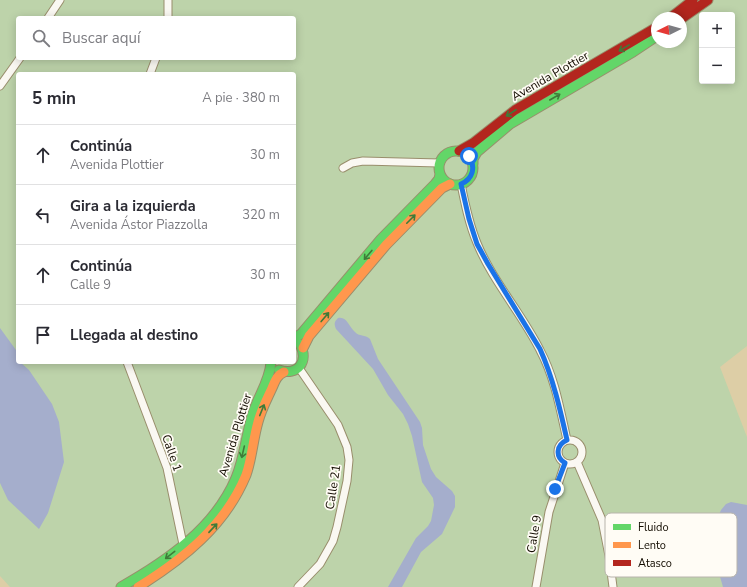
<!DOCTYPE html>
<html lang="es">
<head>
<meta charset="utf-8">
<style>
  :root { --surface:#fff; --page:#f7f7f7; --text:#2b2b33; --muted:#7c7c81; --line:#e1e1e2 }
  body { margin:0; font-family:"Nunito Sans",sans-serif; background:var(--page); color:var(--text) }
  .controls { position:absolute; right:12px; top:12px; display:grid; overflow:hidden; border-radius:4px; box-shadow:0 2px 10px #0003 }
  .controls button { width:36px; height:36px; display:grid; place-items:center; padding:0; border:0; border-bottom:1px solid var(--line); background:var(--surface); color:var(--text); font:20px sans-serif }
  .compass { position:absolute; left:651px; top:12px; width:36px; height:36px; border-radius:50%; background:var(--surface); box-shadow:0 2px 10px #0003; rotate:265deg }
  .stop { position:absolute; width:12px; height:12px; margin:-9px; border:3px solid #1a73e8; border-radius:50%; background:#fff }
  .stop.end { background:#1a73e8; border-color:#fff; box-shadow:0 1px 4px #0008 }
  .list { margin:0; padding:0; list-style:none }
  h2 { display:flex; justify-content:space-between; align-items:center; height:52px; margin:0; padding:0 16px; font-size:17px }
  h2 small { font-size:13px; font-weight:400; color:var(--muted) }
  .list li { display:grid; grid-template-columns:26px 1fr auto; gap:12px; align-items:center; box-sizing:border-box; height:60px; padding:0 16px; border-top:1px solid var(--line) }
  .list b { display:block; font-size:15px; white-space:nowrap }
  .list p { margin:0; font-size:13px; white-space:nowrap; color:var(--muted) }
  .list em { font-size:13px; font-style:normal; color:var(--muted) }
  .icon { flex:none; width:22px; height:22px; fill:none; stroke:currentColor; stroke-width:2; stroke-linecap:round; stroke-linejoin:round }
  .map { position:relative; flex:none; width:747px; height:587px; overflow:hidden }
  .search { position:absolute; background:var(--surface); box-shadow:0 2px 10px #0003; left:16px; top:16px; width:280px; height:44px; display:flex; align-items:center; gap:10px; box-sizing:border-box; padding:0 14px; border-radius:4px; color:var(--muted); font-size:15px }
  .panel { position:absolute; background:var(--surface); box-shadow:0 2px 10px #0003; left:16px; top:72px; width:280px; height:292px; border-radius:4px }
  .map>svg:first-child { display:block }
  .green { fill:#bdd3aa; fill-rule:evenodd }
  .water { fill:#a5aecc }
  .lines { fill:none; stroke-linecap:round; stroke-linejoin:round }
  .street-casing { stroke:#998e6c; stroke-width:9 }
  .fast-casing { stroke:#998e6c; stroke-width:11 }
  .slow-casing { stroke:#998e6c; stroke-width:11 }
  .jam-casing { stroke:#998e6c; stroke-width:11 }
  .street { stroke:#faf8f2; stroke-width:7 }
  .fast { stroke:#63d668; stroke-width:9 }
  .slow { stroke:#ff974d; stroke-width:9 }
  .jam { stroke:#b3261e; stroke-width:9 }
  .oneway { stroke:#3f7b39 }
  .route { stroke:#1a73e8; stroke-width:5 }
  .labels { text-anchor:middle; dominant-baseline:central; stroke-width:3.5; stroke-linejoin:round; paint-order:stroke }
  .street-label { font-size:12px; fill:#130c00; stroke:#fffcf5 }
  .key { fill:#fffcf5; stroke:#b8b4ac; stroke-width:1 }
  .key-label { font-size:11px; fill:#130c00 }
</style>
</head>
<body>
<div class="map">
<svg width="747" height="587" viewBox="0 0 747 587">
  <rect width="100%" height="100%" fill="#ddcea6"/>
  <path class="green" d="M 0,0 L 747,0 L 747,346 L 720,367 L 747,437 L 747,587 L 10,587 L 0,576 ZM 702,15 L 732,15 L 732,81 L 702,81 ZM 18,18 L 294,18 L 294,58 L 18,58 ZM 657,18 L 681,18 L 681,42 L 657,42 ZM 18,74 L 294,74 L 294,362 L 18,362 Z"/>
  <path class="water" d="M 338,318 C 347,316 349,327 355,332 C 359,337 365,334 370,339 L 378,359 L 420,422 L 422,428 L 423,445 L 431,469 L 436,477 L 452,491 L 455,496 L 455,507 L 442,534 L 421,552 L 402,587 L 388,587 L 416,538 L 428,526 L 431,521 L 434,505 L 433,498 L 422,482 L 412,436 L 408,424 L 403,414 L 388,395 L 373,369 L 336,329 C 334,324 334,322 338,318 Z
    M 0,328 L 16,350 L 18,362 L 20,362 L 29,370 L 52,404 L 59,422 L 64,462 L 48,513 L 39,529 L 8,500 L 0,483 Z
    M 731,502 L 747,505 L 747,587 L 723,587 L 716,563 L 718,517 L 721,510 L 726,504 Z"/>
  <g class="lines">
    <g class="street-casing">
      <path id="street" d="M 48,18 L 60,0
        M 168,18 L 168,0
        M 150,74 L 156,58
        M 0,86 L 20,58
        M 343,168 L 352,163 L 363,161 L 439,163
        M 461,184 C 465,204 469,224 477,243 C 492,280 522,314 540,350 C 555,378 560,409 567,440
        M 127,362 L 167,468 L 184,549
        M558 452a12 12 0 1 1 24 0a12 12 0 1 1-24 0Z
        M 577,462 L 602,520 L 609,556 L 613,587
        M 298,587 L 320,564 L 333,541 L 337,527 L 347,481 L 349,460 L 347,447 L 338,425 L 299,368
        M 536,587 L 549,512 L 565,463"/>
    </g>
    <g class="fast-casing">
      <path id="fast" d="M439 168a17 17 0 1 1 34 0a17 17 0 1 1-34 0Z
        M 473,164 L 473,159 L 477,152 L 510,124 L 633,52 L 657,36
        M 294,338 L 301,334 L 381,239 L 435,184 L 439,179 L 440,174
        M 279,370 C 298,376 309,362 300,344
        M 121,587 C 167,561 215,528 236,478 C 244,459 246,437 252,416 C 257,398 270,381 271,362"/>
    </g>
    <g class="slow-casing">
      <path id="slow" d="M 303,348 L 309,336 L 386,245 L 442,188 L 450,184
        M 138,587 C 183,559 225,526 246,475 C 252,458 253,439 258,422 C 261,410 267,399 272,388 C 275,381 277,375 284,372"/>
    </g>
    <g class="jam-casing">
      <path id="jam" d="M 670,18 L 693,0
        M 681,19 L 708,0
        M 459,151 L 473,143 L 515,110 L 657,27"/>
    </g>
    <use href="#street" class="street"/>
    <use href="#fast" class="fast"/>
    <use href="#slow" class="slow"/>
    <use href="#jam" class="jam"/>
  </g>
  <defs><path id="oneway-shaft" d="M-6 0H5M1.5-3L5.5 0L1.5 3" fill="none" stroke-width="1.6" stroke-linecap="round" stroke-linejoin="round"/></defs>
  <g class="oneway">
    <use href="#oneway-shaft" transform="translate(624 48) rotate(149)"/>
    <use href="#oneway-shaft" transform="translate(555 97) rotate(-30)"/>
    <use href="#oneway-shaft" transform="translate(511 113) rotate(147)"/>
    <use href="#oneway-shaft" transform="translate(411 219) rotate(-45)"/>
    <use href="#oneway-shaft" transform="translate(368 255) rotate(130)"/>
    <use href="#oneway-shaft" transform="translate(325 317) rotate(-50)"/>
    <use href="#oneway-shaft" transform="translate(262 410) rotate(-68)"/>
    <use href="#oneway-shaft" transform="translate(243 452) rotate(103)"/>
    <use href="#oneway-shaft" transform="translate(213 528) rotate(-47)"/>
    <use href="#oneway-shaft" transform="translate(170 555) rotate(142)"/>
  </g>
  <g class="lines">
    <path class="route" d="M 469,156 C 476,167 473,179 461,184 L 469,219 L 477,244 L 488,264 L 540,349 C 553,378 560,409 567,440 C 556,445 555,457 565,463 L 555,489"/>
  </g>
  <g class="labels">
    <g class="street-label">
      <text transform="translate(550 76) rotate(-30)">Avenida Plottier</text>
      <text transform="translate(235 435) rotate(-73)">Avenida Plottier</text>
      <text transform="translate(172 453) rotate(71)">Calle 1</text>
      <text transform="translate(333 487) rotate(-81)">Calle 21</text>
      <text transform="translate(534 534) rotate(-80)">Calle 9</text>
    </g>
  </g>
  <rect x="605" y="513" width="132" height="64" rx="6" class="key"/>
  <rect x="613" y="524" width="18" height="6" fill="#63d668"/>
  <rect x="613" y="542" width="18" height="6" fill="#ff974d"/>
  <rect x="613" y="560" width="18" height="6" fill="#b3261e"/>
  <g class="key-label">
    <text x="638" y="531">Fluido</text>
    <text x="638" y="549">Lento</text>
    <text x="638" y="567">Atasco</text>
  </g>
</svg>
<div class="controls">
<button>+</button>
<button>−</button>
</div>
<svg class="compass" viewBox="-18 -18 36 36"><path d="M0-13l5 13h-10z" fill="#e53935"/><path d="M0 13l5-13h-10z" fill="#7c7c81"/></svg>
<div class="stop" style="left:469px;top:156px"></div>
<div class="stop end" style="left:555px;top:489px"></div>
<div class="search"><svg class="icon" aria-label="search" viewBox="0 0 24 24"><circle cx="10" cy="10" r="6"/><path d="M15 15l6 6"/></svg>Buscar aquí</div>
<section class="panel">
<h2>5 min<small>A pie · 380 m</small></h2>
<ul class="list">
<li><svg class="icon" aria-label="ahead" viewBox="0 0 24 24"><path d="M12 20V5M6 11l6-6 6 6"/></svg><div><b>Continúa</b><p>Avenida Plottier</p></div><em>30 m</em></li>
<li><svg class="icon" aria-label="left" viewBox="0 0 24 24"><path d="M17 20v-9H6M10 6l-5 5 5 5"/></svg><div><b>Gira a la izquierda</b><p>Avenida Ástor Piazzolla</p></div><em>320 m</em></li>
<li><svg class="icon" aria-label="ahead" viewBox="0 0 24 24"><path d="M12 20V5M6 11l6-6 6 6"/></svg><div><b>Continúa</b><p>Calle 9</p></div><em>30 m</em></li>
<li><svg class="icon" aria-label="arrive" viewBox="0 0 24 24"><path d="M6 21V4h12l-3 4 3 4H6"/></svg><div><b>Llegada al destino</b></div></li>
</ul>
</section>
</div>
</body>
</html>
